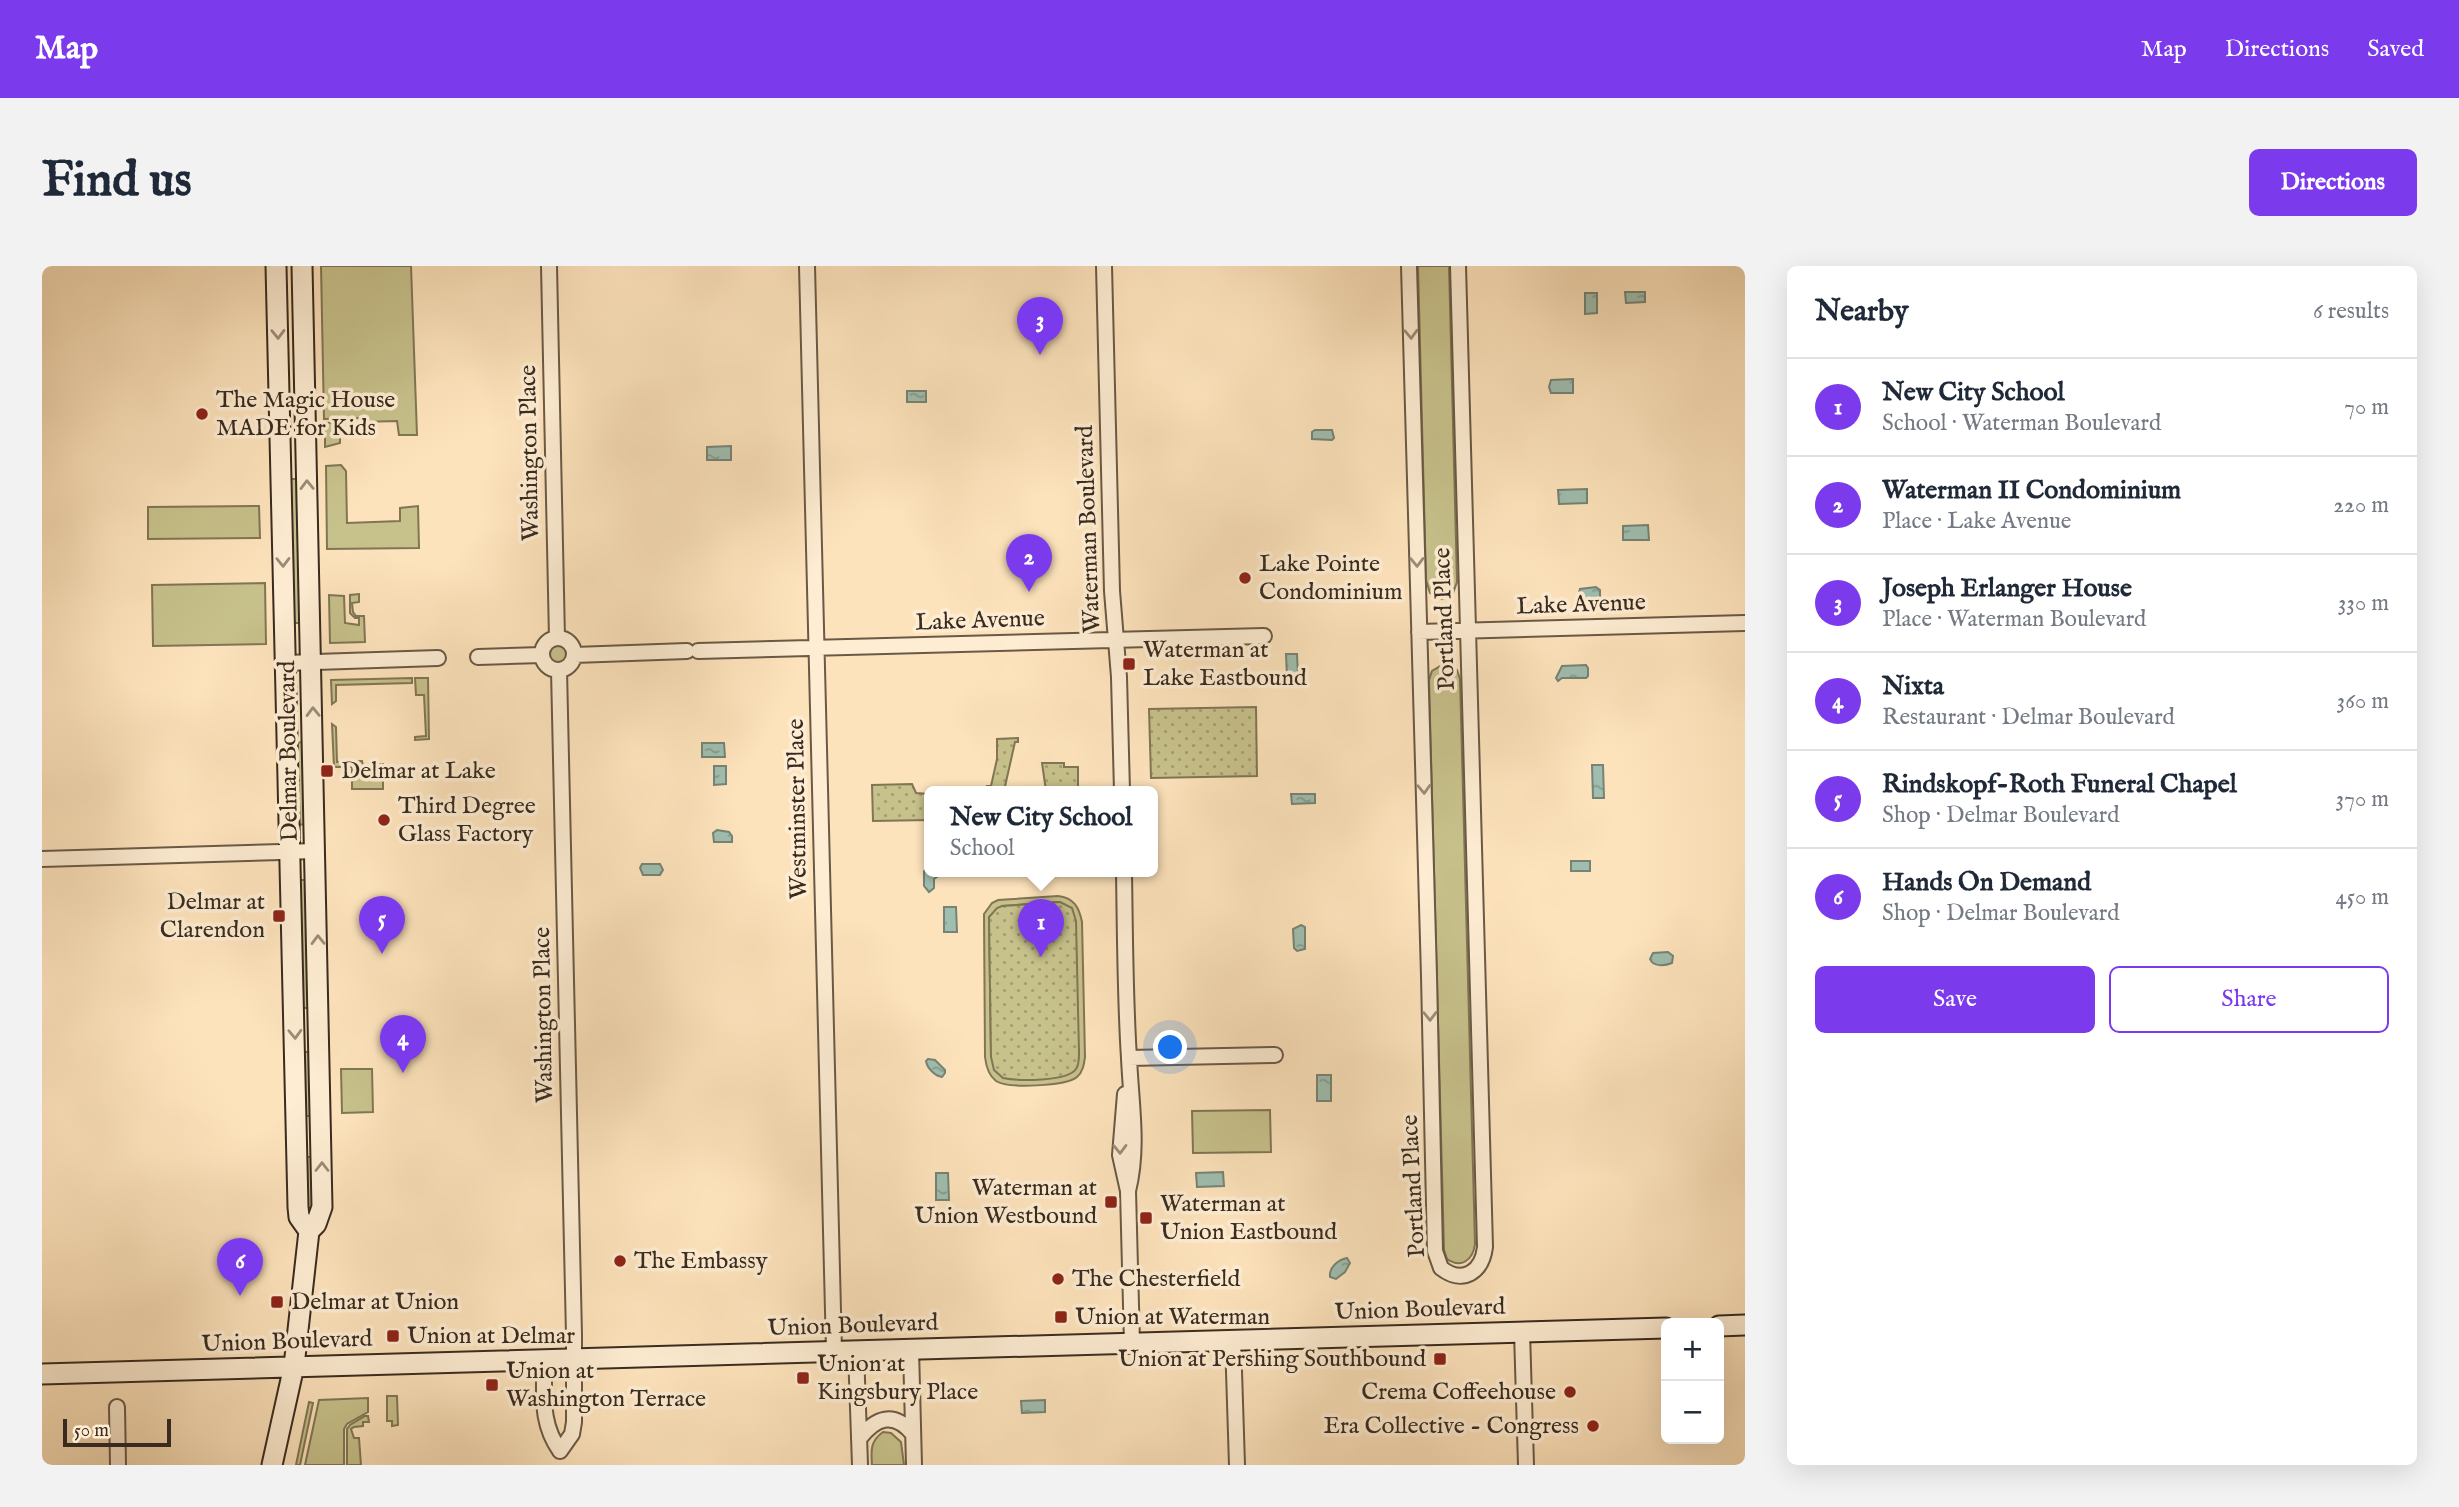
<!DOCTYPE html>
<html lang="en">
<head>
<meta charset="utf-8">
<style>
  :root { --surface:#fff; --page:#f2f2f3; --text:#1f2937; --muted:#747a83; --line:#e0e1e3; --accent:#7c3aed }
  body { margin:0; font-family:"IM FELL English",serif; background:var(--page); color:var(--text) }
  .controls { position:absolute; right:21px; bottom:21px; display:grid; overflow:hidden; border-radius:10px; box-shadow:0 7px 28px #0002 }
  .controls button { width:63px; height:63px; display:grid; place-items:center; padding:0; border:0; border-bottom:2px solid var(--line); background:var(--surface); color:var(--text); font:35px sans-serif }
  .scale { position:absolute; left:21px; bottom:18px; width:108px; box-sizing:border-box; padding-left:7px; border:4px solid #392b1f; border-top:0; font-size:19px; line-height:24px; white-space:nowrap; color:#392b1f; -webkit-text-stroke:5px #feedd3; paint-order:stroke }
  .you { position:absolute; left:1129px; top:782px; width:24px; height:24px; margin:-18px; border:5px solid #fff; border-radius:50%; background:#1a73e8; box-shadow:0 0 0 10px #1a73e833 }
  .badge { display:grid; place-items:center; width:46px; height:46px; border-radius:50%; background:var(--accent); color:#fff; font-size:23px; font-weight:700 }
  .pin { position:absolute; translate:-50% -58px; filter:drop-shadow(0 2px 4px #0008) }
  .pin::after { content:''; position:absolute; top:37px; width:24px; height:21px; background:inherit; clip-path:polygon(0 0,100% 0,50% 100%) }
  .popup { position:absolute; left:882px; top:520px; width:234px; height:91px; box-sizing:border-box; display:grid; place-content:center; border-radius:10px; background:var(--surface); filter:drop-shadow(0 2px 5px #0005); font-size:23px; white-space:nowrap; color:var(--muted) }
  .popup b { font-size:26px; color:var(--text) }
  .popup::after { content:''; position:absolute; left:50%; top:100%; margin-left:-14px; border:14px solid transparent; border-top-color:var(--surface) }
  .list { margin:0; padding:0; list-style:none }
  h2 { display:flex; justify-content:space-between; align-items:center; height:91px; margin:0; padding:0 28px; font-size:30px }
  h2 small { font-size:23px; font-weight:400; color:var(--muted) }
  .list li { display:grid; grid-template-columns:46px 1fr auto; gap:21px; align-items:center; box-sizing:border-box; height:98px; padding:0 28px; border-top:2px solid var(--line) }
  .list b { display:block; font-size:26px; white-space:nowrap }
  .list p { margin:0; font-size:23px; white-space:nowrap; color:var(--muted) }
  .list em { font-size:23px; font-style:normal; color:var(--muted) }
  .actions { display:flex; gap:14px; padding:21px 28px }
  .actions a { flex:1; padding:16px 0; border:2px solid var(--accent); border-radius:10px; text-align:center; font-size:24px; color:var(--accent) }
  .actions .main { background:var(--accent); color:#fff }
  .map { position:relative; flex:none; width:1703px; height:1199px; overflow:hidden; border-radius:10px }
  header { display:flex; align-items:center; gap:42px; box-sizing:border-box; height:98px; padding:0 35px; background:var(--accent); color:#fff }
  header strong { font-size:33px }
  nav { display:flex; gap:38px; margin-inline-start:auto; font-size:24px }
  .intro { display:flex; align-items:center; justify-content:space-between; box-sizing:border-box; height:168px; padding:0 42px }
  h1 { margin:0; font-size:49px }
  .button { padding:18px 32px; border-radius:10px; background:var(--accent); color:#fff; font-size:24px; font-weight:700 }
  main { display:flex; gap:42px; padding:0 42px }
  aside { flex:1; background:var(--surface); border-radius:10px; box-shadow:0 7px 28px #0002 }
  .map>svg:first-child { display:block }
  .green { fill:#c7c18b; stroke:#807655; stroke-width:2; fill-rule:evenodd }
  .park { fill:url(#park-dots); stroke:#807655; stroke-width:2 }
  .water { fill:url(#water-ripples); stroke:#768375; stroke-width:2 }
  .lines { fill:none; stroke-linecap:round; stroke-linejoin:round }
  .street-casing { stroke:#6a5946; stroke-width:18 }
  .secondary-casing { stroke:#392b1f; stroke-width:23 }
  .street { stroke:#feedd3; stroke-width:14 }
  .secondary { stroke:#feedd3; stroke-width:19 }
  .oneway { stroke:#9c8c79 }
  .poi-dot { fill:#8f2418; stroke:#feedd3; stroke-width:2.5 }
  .labels { text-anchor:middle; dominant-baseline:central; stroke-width:7; stroke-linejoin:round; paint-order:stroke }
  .poi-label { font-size:24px; fill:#392b1f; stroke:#feedd3; text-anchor:start }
  .street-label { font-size:24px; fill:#392b1f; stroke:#feedd3 }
</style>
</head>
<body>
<header>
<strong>Map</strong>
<nav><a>Map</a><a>Directions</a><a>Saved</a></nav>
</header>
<div class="intro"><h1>Find us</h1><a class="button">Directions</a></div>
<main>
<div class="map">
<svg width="1703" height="1199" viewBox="0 0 1703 1199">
  <defs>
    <pattern id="park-dots" width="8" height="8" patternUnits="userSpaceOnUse" patternTransform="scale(1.75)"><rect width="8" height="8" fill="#c7c18b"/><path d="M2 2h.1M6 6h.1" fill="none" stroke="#a39d71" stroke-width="1.8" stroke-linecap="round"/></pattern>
    <pattern id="water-ripples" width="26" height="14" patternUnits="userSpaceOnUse" patternTransform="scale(1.75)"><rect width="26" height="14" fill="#9fbeaf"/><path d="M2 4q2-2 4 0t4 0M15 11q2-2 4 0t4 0" fill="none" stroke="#839b8e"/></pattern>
  </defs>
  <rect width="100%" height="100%" fill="#fde3bc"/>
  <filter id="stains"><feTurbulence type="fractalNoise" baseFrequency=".00286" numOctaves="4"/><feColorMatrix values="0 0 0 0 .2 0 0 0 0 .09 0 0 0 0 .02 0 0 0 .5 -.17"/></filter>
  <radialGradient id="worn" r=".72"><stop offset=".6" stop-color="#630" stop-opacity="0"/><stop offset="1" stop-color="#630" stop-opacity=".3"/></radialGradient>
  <path class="green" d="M 279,0 L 369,0 L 375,169 L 357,169 L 355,155 L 319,156 L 319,152 L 282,153 Z
    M 1376,0 L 1407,0 L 1415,316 L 1411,327 L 1400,333 L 1388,327 L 1384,314 Z
    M 298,156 L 298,177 L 283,181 L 283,157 Z
    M 299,199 L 304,205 L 305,257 L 358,255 L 358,242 L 376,240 L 377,282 L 285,283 L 284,200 Z
    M 247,213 L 255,213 L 259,357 L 251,357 Z
    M 217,240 L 218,272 L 106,273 L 106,241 Z
    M 223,317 L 224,378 L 111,380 L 110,319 Z
    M 317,328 L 317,336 L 310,337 L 311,346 L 314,350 L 322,350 L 323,376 L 288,377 L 287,329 L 302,330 L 303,357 L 317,359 L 317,352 L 313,352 L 308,347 L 308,329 Z
    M507 389a9 9 0 1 1 18 0a9 9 0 1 1-18 0Z
    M 1402,398 L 1415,404 L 1418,413 L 1433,978 C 1431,994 1419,1003 1405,993 L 1402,984 L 1387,414 L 1390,405 Z
    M 370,412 L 370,417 L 294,419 L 294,435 L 290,438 L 289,414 Z
    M 373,412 L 386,412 L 387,473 L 373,474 L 373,471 L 384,470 L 382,429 L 374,429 Z
    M 290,458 L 294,461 L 295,496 L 320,495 L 321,499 L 341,498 L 341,523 L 310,523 L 310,501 L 292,501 Z
    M 261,476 L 263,558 L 256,559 L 254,477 Z
    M 257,614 L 265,614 L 268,742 L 260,742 Z
    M 1016,630 C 1032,632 1037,641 1040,656 L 1043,791 C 1042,798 1041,806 1035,811 C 1024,820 966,823 954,815 C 946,809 944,800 943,791 L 942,648 L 950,637 L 956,634 ZM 1018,636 L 1037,787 L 1035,801 L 949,791 L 947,651 L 960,640 Z
    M 262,786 L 269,786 L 271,850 L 263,850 Z
    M 330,803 L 331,846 L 300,847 L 299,803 Z
    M 1228,844 L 1229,886 L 1151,887 L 1150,845 Z
    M 264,891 L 272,891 L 272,942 L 265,942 Z
    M 345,1130 L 355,1130 L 356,1159 L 350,1160 L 350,1155 L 345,1155 Z
    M 326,1132 L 326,1146 L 305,1158 L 302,1163 L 302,1199 L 263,1199 L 277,1134 Z
    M 267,1136 L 271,1137 L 258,1199 L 254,1199 Z
    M 323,1150 L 326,1150 L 327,1156 L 321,1156 L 321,1160 L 312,1161 L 309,1163 L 312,1172 L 317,1172 L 319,1199 L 305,1199 L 305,1163 L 308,1159 Z
    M 841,1166 L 849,1167 L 859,1176 L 862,1199 L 830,1199 C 829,1185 828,1175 841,1166 Z"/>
  <path class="park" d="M 1214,441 L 1215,510 L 1109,512 L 1107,443 Z
    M 976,472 L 976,476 L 973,476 L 962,525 L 945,525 L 945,520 L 949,520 L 955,493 L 955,473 Z
    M 1000,497 L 1022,497 L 1022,501 L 1036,501 L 1036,525 L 1004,525 Z
    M 870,518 L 874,527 L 887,528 L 887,554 L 831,555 L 830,519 Z
    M 1018,636 L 1030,642 L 1034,655 L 1037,787 C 1037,792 1037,799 1034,803 C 1025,816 976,815 961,812 L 952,804 L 949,791 L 947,651 L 955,642 L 960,640 Z"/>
  <path class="water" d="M 1583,26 L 1603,26 L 1603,36 L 1584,37 Z
    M 1543,27 L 1555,27 L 1555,47 L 1543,48 Z
    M 1531,113 L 1531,127 L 1509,127 L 1507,121 L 1509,114 Z
    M 865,125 L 884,125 L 884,136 L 865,136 Z
    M 1273,164 L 1290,164 L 1292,172 L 1290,174 L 1270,173 L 1270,166 Z
    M 689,180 L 689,194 L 665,194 L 665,181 Z
    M 1545,223 L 1545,237 L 1517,238 L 1516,224 Z
    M 1606,259 L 1607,274 L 1581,274 L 1581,260 Z
    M 1554,321 L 1558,324 L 1558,330 L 1555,333 L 1539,333 L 1536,331 L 1538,323 Z
    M 1244,388 L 1255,388 L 1256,410 L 1245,411 Z
    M 1544,399 L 1546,402 L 1546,410 L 1544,412 L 1520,412 L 1516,415 L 1514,412 L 1520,400 Z
    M 682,477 L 683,491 L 660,491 L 660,477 Z
    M 1550,499 L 1561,499 L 1562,532 L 1551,532 Z
    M 672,500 L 684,500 L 684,518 L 672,519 Z
    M 1249,528 L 1273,528 L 1273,537 L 1250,538 Z
    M 675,564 L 687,566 L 690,570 L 690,576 L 672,576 L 671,567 Z
    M 1529,595 L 1548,595 L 1548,605 L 1529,605 Z
    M 600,598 L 618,598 L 621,604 L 618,609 L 601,609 L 598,602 Z
    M 887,602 L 887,605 L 898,605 L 898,609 L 892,613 L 892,622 L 887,626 L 882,620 L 882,605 Z
    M 902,641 L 914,641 L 915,666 L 902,666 Z
    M 1259,659 L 1263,661 L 1263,683 L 1255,685 L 1252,682 L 1251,663 Z
    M 1626,686 L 1631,690 L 1630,697 C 1623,700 1611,701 1608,693 L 1611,687 Z
    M 886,793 L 893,794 L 903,804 L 903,807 L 900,811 C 893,810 885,802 884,795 Z
    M 1275,809 L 1289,809 L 1289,835 L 1275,835 Z
    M 1181,906 L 1182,920 L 1155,921 L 1154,907 Z
    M 894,907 L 906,907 L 907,934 L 894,934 Z
    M 1305,992 L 1308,997 L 1303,1006 L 1294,1013 L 1288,1011 C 1287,1001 1296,994 1305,992 Z
    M 1003,1134 L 1003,1146 L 980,1147 L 979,1135 Z"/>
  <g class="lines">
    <g class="street-casing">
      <path id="street" d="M 507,0 L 515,372
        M 765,0 L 792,1085
        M 1062,0 L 1070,325 L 1077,411 L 1080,525
        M 1367,0 L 1387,710 L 1393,985 L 1399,1002 C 1421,1019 1440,1006 1443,981 L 1416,0
        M 1377,366 L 1703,357
        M500 388a16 16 0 1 1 32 0a16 16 0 1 1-32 0Z
        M 656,385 L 1222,370
        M 532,389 L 645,385
        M 436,391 L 500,389
        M 243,397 L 396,392
        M 517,404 L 532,1069 L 532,1156 L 530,1168 L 518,1185
        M 0,593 L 274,585
        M 1082,605 C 1083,668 1083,730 1087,792 C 1089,838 1097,881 1086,925
        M 1087,792 L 1233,789
        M 1083,828 L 1078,889 L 1086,925 L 1090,1077
        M 1480,1066 L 1484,1199
        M 1191,1074 L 1195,1199
        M 869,1083 L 872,1199
        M 814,1085 L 818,1199
        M 502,1093 C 503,1128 497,1155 518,1185
        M 75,1141 L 76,1199
        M 817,1173 C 834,1151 852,1145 871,1168"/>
    </g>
    <g class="secondary-casing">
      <path id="secondary" d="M 234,0 L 256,941 L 257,951 L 267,965
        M 1677,1060 L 1703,1059
        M 0,1108 L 1624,1062
        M 230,1199 L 252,1100 L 267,965 L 274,958 L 280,941 L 260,0"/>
    </g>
    <use href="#street" class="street"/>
    <use href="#secondary" class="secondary"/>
  </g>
  <defs><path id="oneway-chevron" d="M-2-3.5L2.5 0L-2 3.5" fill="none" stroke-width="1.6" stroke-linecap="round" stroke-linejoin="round" transform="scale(1.75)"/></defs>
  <g class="oneway">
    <use href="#oneway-chevron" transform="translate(236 68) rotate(89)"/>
    <use href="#oneway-chevron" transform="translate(1369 68) rotate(88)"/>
    <use href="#oneway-chevron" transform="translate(265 219) rotate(-91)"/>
    <use href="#oneway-chevron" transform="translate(241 296) rotate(89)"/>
    <use href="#oneway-chevron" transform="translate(1375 296) rotate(89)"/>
    <use href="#oneway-chevron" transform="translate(271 446) rotate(-91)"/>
    <use href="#oneway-chevron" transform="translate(1382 523) rotate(88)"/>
    <use href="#oneway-chevron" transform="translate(276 674) rotate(-91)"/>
    <use href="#oneway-chevron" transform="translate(1388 750) rotate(89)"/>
    <use href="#oneway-chevron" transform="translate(253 768) rotate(88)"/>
    <use href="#oneway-chevron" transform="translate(1078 883) rotate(89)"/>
    <use href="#oneway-chevron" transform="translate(280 901) rotate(-90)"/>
  </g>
  <g class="poi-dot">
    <circle cx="160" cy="148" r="7"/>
    <circle cx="1203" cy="312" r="7"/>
    <rect x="1080" y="391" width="14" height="14" rx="3.5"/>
    <rect x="278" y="498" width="14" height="14" rx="3.5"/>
    <circle cx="342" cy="554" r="7"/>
    <rect x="230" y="643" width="14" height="14" rx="3.5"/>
    <rect x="1062" y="929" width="14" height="14" rx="3.5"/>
    <rect x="1097" y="945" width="14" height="14" rx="3.5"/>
    <circle cx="578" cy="995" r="7"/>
    <circle cx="1016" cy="1013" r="7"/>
    <rect x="228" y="1029" width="14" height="14" rx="3.5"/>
    <rect x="1012" y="1044" width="14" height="14" rx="3.5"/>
    <rect x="344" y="1063" width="14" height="14" rx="3.5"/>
    <rect x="1391" y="1086" width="14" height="14" rx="3.5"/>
    <rect x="754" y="1105" width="14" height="14" rx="3.5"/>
    <rect x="443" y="1112" width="14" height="14" rx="3.5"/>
    <circle cx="1528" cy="1126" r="7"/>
    <circle cx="1551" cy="1160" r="7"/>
  </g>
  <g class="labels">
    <g class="poi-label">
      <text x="174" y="134">The Magic House<tspan x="174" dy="28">MADE for Kids</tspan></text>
      <text x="1217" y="298">Lake Pointe<tspan x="1217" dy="28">Condominium</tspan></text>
      <text x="1101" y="384">Waterman at<tspan x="1101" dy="28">Lake Eastbound</tspan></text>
      <text x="299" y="505">Delmar at Lake</text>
      <text x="356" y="540">Third Degree<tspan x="356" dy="28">Glass Factory</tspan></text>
      <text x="223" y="636" text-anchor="end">Delmar at<tspan x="223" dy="28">Clarendon</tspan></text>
      <text x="1055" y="922" text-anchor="end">Waterman at<tspan x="1055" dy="28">Union Westbound</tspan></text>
      <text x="1118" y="938">Waterman at<tspan x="1118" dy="28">Union Eastbound</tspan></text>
      <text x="592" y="995">The Embassy</text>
      <text x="1030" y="1013">The Chesterfield</text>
      <text x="249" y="1036">Delmar at Union</text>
      <text x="1033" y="1051">Union at Waterman</text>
      <text x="365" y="1070">Union at Delmar</text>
      <text x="1384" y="1093" text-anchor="end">Union at Pershing Southbound</text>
      <text x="775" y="1098">Union at<tspan x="775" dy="28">Kingsbury Place</tspan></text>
      <text x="464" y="1105">Union at<tspan x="464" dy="28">Washington Terrace</tspan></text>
      <text x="1514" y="1126" text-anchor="end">Crema Coffeehouse</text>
      <text x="1537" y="1160" text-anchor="end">Era Collective - Congress</text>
    </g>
    <g class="street-label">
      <text transform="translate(488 187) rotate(-91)">Washington Place</text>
      <text transform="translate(1047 263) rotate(-92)">Waterman Boulevard</text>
      <text transform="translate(1539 339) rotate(-2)">Lake Avenue</text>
      <text transform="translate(1403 353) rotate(-92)">Portland Place</text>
      <text transform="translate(938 355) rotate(-2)">Lake Avenue</text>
      <text transform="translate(247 485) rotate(-91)">Delmar Boulevard</text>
      <text transform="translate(756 543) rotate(-91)">Westminster Place</text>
      <text transform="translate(502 749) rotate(-91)">Washington Place</text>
      <text transform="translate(1372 920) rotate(-93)">Portland Place</text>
      <text transform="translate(1378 1044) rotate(-2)">Union Boulevard</text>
      <text transform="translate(811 1060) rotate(-2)">Union Boulevard</text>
      <text transform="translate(245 1076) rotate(-2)">Union Boulevard</text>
    </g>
  </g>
  <rect width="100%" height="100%" filter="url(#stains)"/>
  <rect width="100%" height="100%" fill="url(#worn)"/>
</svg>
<div class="controls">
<button>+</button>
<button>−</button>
</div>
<div class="scale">50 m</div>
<div class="you"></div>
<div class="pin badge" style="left:999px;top:691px">1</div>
<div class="popup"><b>New City School</b>School</div>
<div class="pin badge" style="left:987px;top:326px">2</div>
<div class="pin badge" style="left:998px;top:89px">3</div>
<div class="pin badge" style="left:361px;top:807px">4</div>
<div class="pin badge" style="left:340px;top:688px">5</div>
<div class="pin badge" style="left:198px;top:1030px">6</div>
</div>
<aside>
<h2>Nearby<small>6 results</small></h2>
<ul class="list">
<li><span class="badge">1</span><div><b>New City School</b><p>School · Waterman Boulevard</p></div><em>70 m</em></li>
<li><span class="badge">2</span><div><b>Waterman II Condominium</b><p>Place · Lake Avenue</p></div><em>220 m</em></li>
<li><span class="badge">3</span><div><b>Joseph Erlanger House</b><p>Place · Waterman Boulevard</p></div><em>330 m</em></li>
<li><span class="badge">4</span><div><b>Nixta</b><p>Restaurant · Delmar Boulevard</p></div><em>360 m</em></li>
<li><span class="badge">5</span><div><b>Rindskopf-Roth Funeral Chapel</b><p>Shop · Delmar Boulevard</p></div><em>370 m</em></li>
<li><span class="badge">6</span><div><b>Hands On Demand</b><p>Shop · Delmar Boulevard</p></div><em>450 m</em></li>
</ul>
<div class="actions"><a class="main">Save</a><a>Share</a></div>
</aside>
</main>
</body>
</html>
